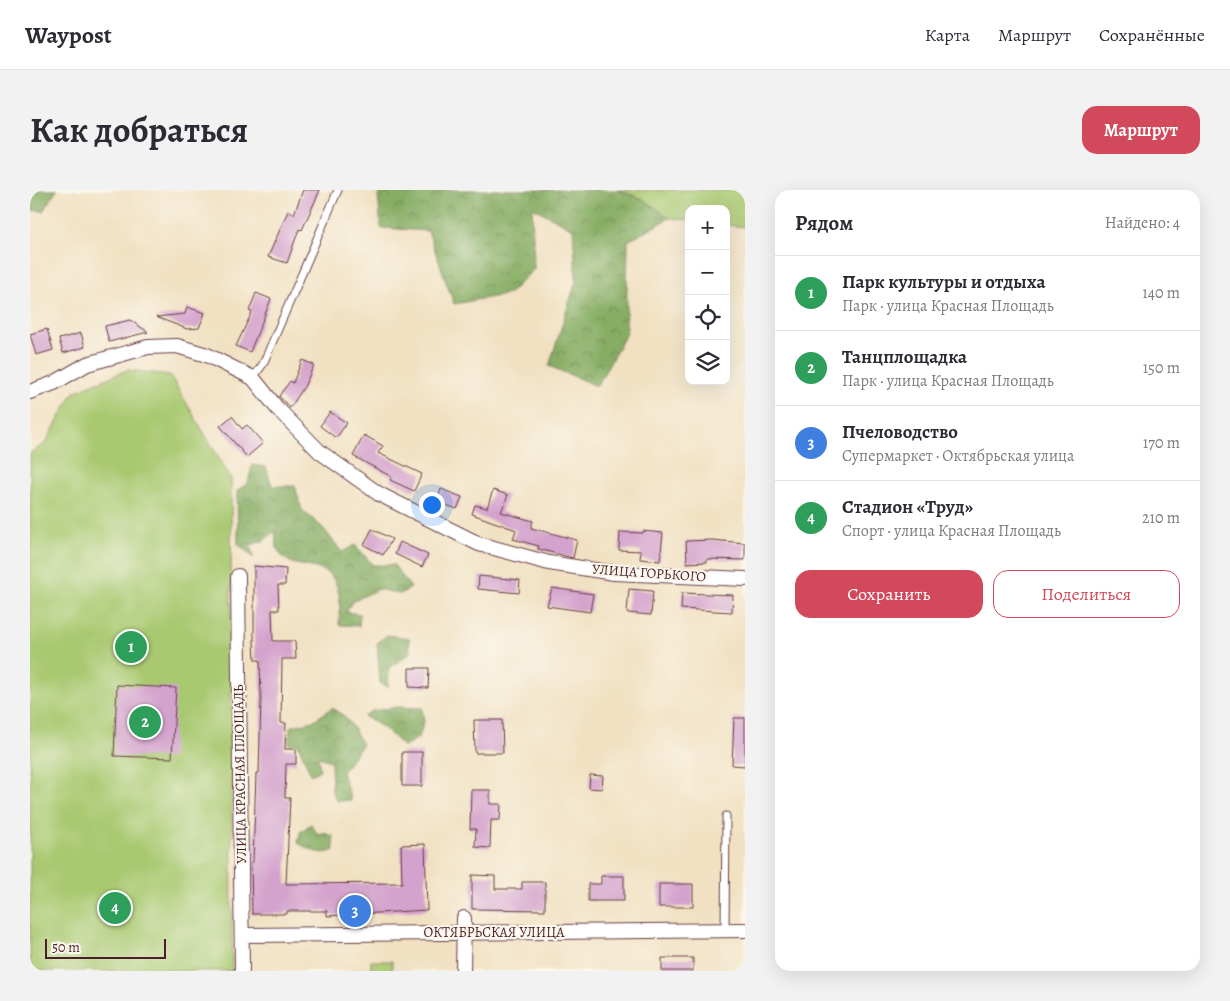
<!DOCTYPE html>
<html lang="ru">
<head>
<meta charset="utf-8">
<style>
  :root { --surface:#fff; --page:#f2f2f3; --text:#2b2b33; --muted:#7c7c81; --line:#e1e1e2; --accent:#d1495b }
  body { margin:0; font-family:Alegreya,serif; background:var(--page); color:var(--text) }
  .controls { position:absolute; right:15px; top:15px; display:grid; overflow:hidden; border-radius:10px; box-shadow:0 5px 20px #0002 }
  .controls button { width:45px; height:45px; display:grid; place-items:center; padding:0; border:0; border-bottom:1px solid var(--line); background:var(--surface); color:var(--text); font:25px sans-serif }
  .scale { position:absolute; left:15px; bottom:12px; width:121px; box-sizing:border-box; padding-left:5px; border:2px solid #4a1f2b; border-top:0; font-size:14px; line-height:18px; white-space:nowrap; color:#4a1f2b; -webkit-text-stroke:4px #fbf7ec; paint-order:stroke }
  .you { position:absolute; left:401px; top:314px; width:18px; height:18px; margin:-12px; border:4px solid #fff; border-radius:50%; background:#1a73e8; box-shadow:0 0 0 8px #1a73e833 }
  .badge { display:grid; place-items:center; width:32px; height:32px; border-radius:50%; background:var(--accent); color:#fff; font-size:16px; font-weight:700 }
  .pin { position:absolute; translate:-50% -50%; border:2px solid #fff; box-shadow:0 1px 5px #0006 }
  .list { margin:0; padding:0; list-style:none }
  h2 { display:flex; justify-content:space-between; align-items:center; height:65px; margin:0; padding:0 20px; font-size:21px }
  h2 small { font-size:16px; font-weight:400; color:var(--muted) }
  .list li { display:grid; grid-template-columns:32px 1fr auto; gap:15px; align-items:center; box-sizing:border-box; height:75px; padding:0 20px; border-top:1px solid var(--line) }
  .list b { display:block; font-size:19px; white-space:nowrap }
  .list p { margin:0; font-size:16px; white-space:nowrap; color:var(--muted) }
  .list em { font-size:16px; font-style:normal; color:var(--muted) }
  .actions { display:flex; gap:10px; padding:15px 20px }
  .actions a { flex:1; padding:11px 0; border:1px solid var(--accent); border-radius:15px; text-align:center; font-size:18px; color:var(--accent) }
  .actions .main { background:var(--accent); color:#fff }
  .icon { flex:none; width:28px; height:28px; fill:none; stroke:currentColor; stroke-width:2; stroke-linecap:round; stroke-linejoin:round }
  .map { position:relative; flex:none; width:715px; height:781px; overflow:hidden; border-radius:15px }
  header { display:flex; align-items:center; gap:30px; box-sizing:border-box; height:70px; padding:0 25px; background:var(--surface); border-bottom:1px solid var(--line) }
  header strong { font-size:24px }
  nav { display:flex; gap:28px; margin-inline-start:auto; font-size:18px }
  .intro { display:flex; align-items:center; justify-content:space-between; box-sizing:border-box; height:120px; padding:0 30px }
  h1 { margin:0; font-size:35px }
  .button { padding:12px 22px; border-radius:15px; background:var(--accent); color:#fff; font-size:18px; font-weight:700 }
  main { display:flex; gap:30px; padding:0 30px }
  aside { flex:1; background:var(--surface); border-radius:15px; box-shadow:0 5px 20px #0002 }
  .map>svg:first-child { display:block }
  .green { fill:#a9c971; stroke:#7a744e }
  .forest { fill:url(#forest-crowns); stroke:#686647 }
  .building { fill:#d4a3cd }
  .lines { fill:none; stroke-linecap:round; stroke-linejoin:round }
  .service-casing { stroke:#633c42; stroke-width:9 }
  .minor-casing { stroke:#633c42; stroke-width:16 }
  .service { stroke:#fff; stroke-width:7 }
  .minor { stroke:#fff; stroke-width:14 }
  .labels { text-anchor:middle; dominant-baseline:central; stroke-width:4; stroke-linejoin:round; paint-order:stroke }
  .street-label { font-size:14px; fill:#4a1f2b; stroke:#fbf7ec }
</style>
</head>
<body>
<header>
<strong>Waypost</strong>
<nav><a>Карта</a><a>Маршрут</a><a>Сохранённые</a></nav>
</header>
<div class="intro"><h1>Как добраться</h1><a class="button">Маршрут</a></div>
<main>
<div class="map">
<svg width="715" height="781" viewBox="0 0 715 781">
  <defs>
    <pattern id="forest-crowns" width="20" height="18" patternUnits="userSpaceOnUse" patternTransform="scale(1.25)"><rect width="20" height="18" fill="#86ad63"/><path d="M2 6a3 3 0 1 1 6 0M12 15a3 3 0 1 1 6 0" fill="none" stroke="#708c52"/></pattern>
  </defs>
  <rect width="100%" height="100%" fill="#fbf7ec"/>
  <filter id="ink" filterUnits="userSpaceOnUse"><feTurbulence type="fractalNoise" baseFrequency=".02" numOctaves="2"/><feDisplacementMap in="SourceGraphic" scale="10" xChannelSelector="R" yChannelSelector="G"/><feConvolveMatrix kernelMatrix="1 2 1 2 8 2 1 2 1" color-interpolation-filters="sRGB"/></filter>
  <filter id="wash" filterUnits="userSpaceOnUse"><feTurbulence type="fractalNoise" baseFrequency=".0096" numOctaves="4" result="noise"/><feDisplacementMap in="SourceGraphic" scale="20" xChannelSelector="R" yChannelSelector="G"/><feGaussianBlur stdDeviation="1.12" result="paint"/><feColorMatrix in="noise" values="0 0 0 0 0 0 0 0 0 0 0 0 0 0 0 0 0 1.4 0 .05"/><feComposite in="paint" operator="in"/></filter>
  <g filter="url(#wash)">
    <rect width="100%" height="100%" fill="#f1e1c2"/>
    <path class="green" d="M 587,0 L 715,0 L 715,37 L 696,35 L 696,19 L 659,19 L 659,30 L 640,28 L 613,9 Z
      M 97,180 L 140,185 L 201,289 L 202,781 L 0,781 L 0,263 L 15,254 L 44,202 Z
      M 341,771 L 362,771 L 362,781 L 341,781 Z"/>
    <path class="forest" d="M 0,0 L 27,0 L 13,21 L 0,20 Z
      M 351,0 L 587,0 L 613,9 L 640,28 L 598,51 L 596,144 L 567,196 L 519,176 L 546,91 L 543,39 L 502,17 L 504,79 L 479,104 L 424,114 L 398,41 L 351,38 L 348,5 Z
      M 222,275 L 236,277 L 242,296 L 265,296 L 272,320 L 293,338 L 312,362 L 325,355 L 343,375 L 364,375 L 381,398 L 370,404 L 348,399 L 322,412 L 316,422 L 330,424 L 329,436 L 309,435 C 309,425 311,414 309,404 C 302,363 260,387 248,360 C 245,355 246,347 245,341 L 233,351 L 220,355 L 224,368 L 208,354 L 207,301 L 218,293 Z
      M 357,445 L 379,448 L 380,463 L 359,478 L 358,497 L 350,493 L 347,453 Z
      M 366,517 L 392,518 L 394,531 L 389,547 L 374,557 L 354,538 L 334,526 L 342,521 Z
      M 302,518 C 318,525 325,540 332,555 L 312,582 L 321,610 L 307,611 L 302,602 L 301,571 L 288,567 L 290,580 L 281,585 L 268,554 L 259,554 L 260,537 L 283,531 Z
      M 281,634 L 288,645 L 294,643 L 303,646 L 304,660 C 291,667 279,659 268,653 L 270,642 Z"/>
    <g id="blocks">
      <path class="building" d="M 273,0 L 290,0 L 272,40 L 269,39 L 257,73 L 238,67 L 258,21 L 264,24 Z
        M 226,103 L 241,109 L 220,162 L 206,156 L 222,122 L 219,121 Z
        M 157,117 L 175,123 L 169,138 L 157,139 L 126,127 L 155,124 Z
        M 100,130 L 118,142 L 79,152 L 75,136 Z
        M 17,139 L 23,160 L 6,165 L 0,144 Z
        M 51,143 L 55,157 L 33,163 L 29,149 Z
        M 272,170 L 284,175 L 274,197 L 260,218 L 249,206 L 260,191 L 263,193 Z
        M 300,222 L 317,233 L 306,248 L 290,236 Z
        M 202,226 L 212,239 L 217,235 L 233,253 L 217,267 L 190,236 Z
        M 334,245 L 353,256 L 348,263 L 392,284 L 384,301 L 360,290 L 362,287 L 323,266 Z
        M 411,299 L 432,307 L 427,319 L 407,312 Z
        M 463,300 L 478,305 L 471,322 L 503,331 L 501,338 L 547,350 L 543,368 L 508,359 L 509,356 L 483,349 L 486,340 L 442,324 L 445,315 L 457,318 Z
        M 342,339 L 362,349 L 353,365 L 334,355 Z
        M 613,341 L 633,343 L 630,371 L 610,369 L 611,361 L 589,360 L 590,342 L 613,343 Z
        M 682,350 L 715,353 L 715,370 L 677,369 L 677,372 L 657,373 L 656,351 Z
        M 370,352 L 398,365 L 392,377 L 365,364 Z
        M 224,376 L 256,379 L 255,395 L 248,395 L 249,420 L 242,420 L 243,451 L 265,451 L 266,469 L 252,469 L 251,533 L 256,533 L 255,559 L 266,559 L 266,574 L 256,574 L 255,608 L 260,608 L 256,694 L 372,693 L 371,655 L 395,654 L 397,720 L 297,726 L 297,721 L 257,721 L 257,724 L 222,724 L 221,672 L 223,672 L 226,583 L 229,583 L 231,509 L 230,470 L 225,470 L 224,452 Z
        M 449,386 L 490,390 L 489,403 L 448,399 Z
        M 522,398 L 563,404 L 560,422 L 517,416 Z
        M 599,399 L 623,401 L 621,425 L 597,423 Z
        M 652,403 L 703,405 L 702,422 L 651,419 Z
        M 379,478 L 399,478 L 398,498 L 379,497 Z
        M 87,495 L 146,498 L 142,568 L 84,566 Z
        M 704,528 L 715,528 L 715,576 L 702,575 Z
        M 444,530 L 472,530 L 473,563 L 445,563 Z
        M 372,562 L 392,562 L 392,596 L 372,596 Z
        M 560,585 L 573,586 L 572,599 L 559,598 Z
        M 441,600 L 460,600 L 460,614 L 471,614 L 470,630 L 461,630 L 460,658 L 445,657 L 446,639 L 440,639 Z
        M 442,685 L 465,686 L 465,699 L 492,699 L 492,692 L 515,692 L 515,720 L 442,719 Z
        M 571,686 L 594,686 L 594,711 L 558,711 L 558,694 L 571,694 Z
        M 629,694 L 663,694 L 663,717 L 629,717 Z
        M 632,768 L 663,768 L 663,781 L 632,781 Z"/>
    </g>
  </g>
  <g filter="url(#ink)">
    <use href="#blocks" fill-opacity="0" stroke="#633c42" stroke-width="1"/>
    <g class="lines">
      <g class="service-casing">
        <path id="service" d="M 223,188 L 233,174 L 308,0
          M 695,741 L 696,626"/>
      </g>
      <g class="minor-casing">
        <path id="minor" d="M 0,202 L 24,193 L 57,174 L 118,157 L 147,156 L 177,165 L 223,188 L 247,218 L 290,262 L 349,304 L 449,354 L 519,373 L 584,383 L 715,389
          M 208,386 L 212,781
          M 212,745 L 715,740
          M 433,781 L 434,728"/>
      </g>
      <use href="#service" class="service"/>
      <use href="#minor" class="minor"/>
    </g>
  </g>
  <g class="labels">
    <g class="street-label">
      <text transform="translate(619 383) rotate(4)">УЛИЦА ГОРЬКОГО</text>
      <text transform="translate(210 584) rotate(-91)">УЛИЦА КРАСНАЯ ПЛОЩАДЬ</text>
      <text x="464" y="742">ОКТЯБРЬСКАЯ УЛИЦА</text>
    </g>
  </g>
</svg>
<div class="controls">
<button>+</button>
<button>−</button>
<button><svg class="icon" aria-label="locate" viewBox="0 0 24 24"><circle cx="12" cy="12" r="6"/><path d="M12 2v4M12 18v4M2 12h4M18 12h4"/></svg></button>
<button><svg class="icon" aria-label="layers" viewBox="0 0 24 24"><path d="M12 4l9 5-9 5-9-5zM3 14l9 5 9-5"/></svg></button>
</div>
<div class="scale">50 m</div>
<div class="you"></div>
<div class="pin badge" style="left:101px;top:457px;background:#2e9e5b">1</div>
<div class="pin badge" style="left:115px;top:532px;background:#2e9e5b">2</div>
<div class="pin badge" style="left:325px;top:721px;background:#3f7fe0">3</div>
<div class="pin badge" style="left:85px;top:718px;background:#2e9e5b">4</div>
</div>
<aside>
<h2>Рядом<small>Найдено: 4</small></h2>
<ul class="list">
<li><span class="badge" style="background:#2e9e5b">1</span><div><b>Парк культуры и отдыха</b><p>Парк · улица Красная Площадь</p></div><em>140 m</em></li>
<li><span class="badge" style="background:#2e9e5b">2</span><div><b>Танцплощадка</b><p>Парк · улица Красная Площадь</p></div><em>150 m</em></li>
<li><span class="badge" style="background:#3f7fe0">3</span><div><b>Пчеловодство</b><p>Супермаркет · Октябрьская улица</p></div><em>170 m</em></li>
<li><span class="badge" style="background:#2e9e5b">4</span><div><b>Стадион «Труд»</b><p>Спорт · улица Красная Площадь</p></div><em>210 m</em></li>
</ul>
<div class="actions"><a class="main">Сохранить</a><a>Поделиться</a></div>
</aside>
</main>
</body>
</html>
